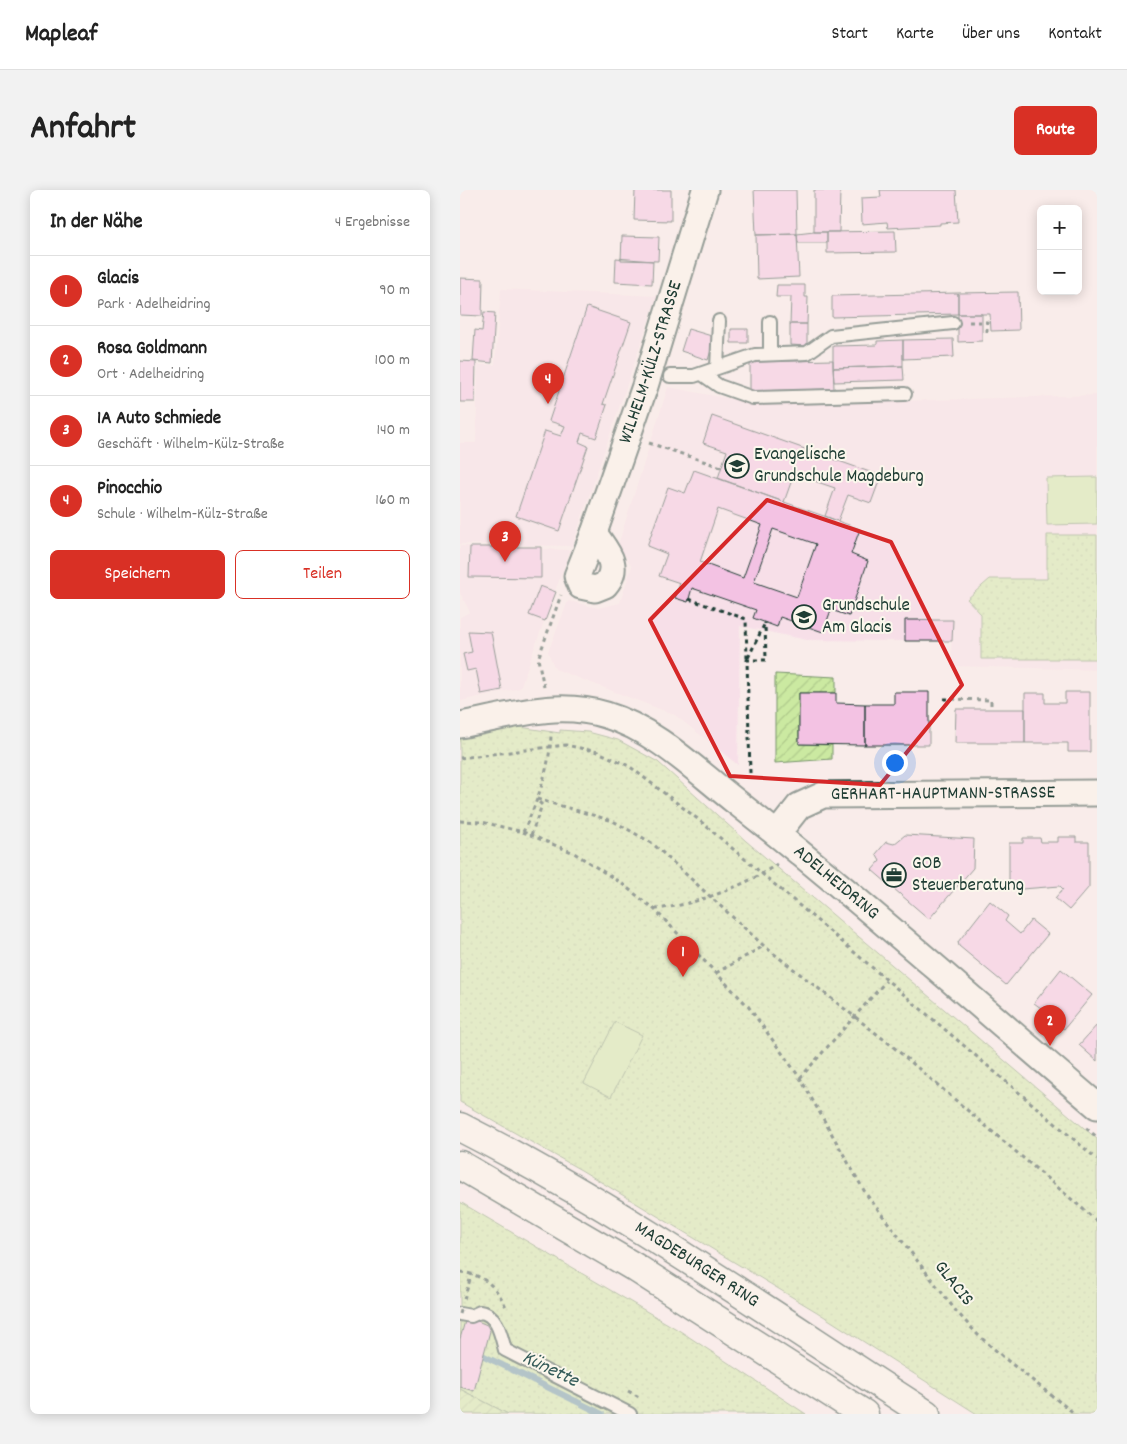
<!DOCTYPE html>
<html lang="de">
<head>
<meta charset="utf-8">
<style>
  :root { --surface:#fff; --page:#f2f2f2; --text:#222; --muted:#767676; --line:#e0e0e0; --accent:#d93025 }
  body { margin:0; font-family:Dekko,sans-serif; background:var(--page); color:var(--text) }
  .controls { position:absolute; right:15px; top:15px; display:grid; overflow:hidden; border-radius:8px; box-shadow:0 2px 12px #0003 }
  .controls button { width:45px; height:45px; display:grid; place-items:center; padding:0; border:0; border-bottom:1px solid var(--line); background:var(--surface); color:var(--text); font:25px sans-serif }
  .you { position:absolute; left:434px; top:572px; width:18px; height:18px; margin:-12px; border:4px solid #fff; border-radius:50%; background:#1a73e8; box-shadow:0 0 0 8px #1a73e833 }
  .badge { display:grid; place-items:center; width:32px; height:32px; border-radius:50%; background:var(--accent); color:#fff; font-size:16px; font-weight:700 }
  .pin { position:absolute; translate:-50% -41px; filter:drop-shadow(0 1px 2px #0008) }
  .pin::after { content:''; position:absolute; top:26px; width:18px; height:15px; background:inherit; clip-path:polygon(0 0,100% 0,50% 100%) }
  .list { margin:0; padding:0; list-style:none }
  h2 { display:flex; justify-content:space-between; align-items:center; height:65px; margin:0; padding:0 20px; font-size:21px }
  h2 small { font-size:16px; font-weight:400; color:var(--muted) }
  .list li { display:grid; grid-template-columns:32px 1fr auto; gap:15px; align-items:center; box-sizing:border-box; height:70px; padding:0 20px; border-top:1px solid var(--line) }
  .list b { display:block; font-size:19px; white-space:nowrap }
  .list p { margin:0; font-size:16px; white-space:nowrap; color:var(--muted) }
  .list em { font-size:16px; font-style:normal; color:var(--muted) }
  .actions { display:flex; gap:10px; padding:15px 20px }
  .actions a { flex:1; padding:11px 0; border:1px solid var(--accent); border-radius:8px; text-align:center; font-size:18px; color:var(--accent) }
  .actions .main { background:var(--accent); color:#fff }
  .map { position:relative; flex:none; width:637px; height:1224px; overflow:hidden; border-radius:8px }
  header { display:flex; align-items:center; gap:30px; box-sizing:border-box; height:70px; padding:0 25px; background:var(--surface); border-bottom:1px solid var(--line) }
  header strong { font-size:24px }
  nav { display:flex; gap:28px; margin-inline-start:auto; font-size:18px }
  .intro { display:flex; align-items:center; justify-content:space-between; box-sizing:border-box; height:120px; padding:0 30px }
  h1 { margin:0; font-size:35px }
  .button { padding:12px 22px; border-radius:8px; background:var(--accent); color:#fff; font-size:18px; font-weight:700 }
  main { display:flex; gap:30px; padding:0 30px }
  aside { flex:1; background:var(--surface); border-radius:8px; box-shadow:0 2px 12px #0003 }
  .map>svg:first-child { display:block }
  .built { fill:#f7dfe8 }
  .grass { fill:url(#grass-dots); stroke:#75936a }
  .garden { fill:url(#garden-furrows); stroke:#75936a }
  .pitch { fill:#cbe9a1; stroke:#75936a }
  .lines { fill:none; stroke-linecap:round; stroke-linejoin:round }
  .stream { stroke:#5f93a1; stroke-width:6 }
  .building { fill:#f3c2e3; stroke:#1f3d34; fill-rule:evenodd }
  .service-casing { stroke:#1f3d34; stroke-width:16 }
  .minor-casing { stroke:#1f3d34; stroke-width:29 }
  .trunk-casing { stroke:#1f3d34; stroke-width:31 }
  .path { stroke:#1f3d34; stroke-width:3; stroke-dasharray:4 4; stroke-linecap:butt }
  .service { stroke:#fbf7ec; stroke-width:12 }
  .minor { stroke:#fbf7ec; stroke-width:25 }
  .trunk { stroke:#fbf7ec; stroke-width:28 }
  .path-bridge { stroke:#1f3d34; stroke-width:3; stroke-dasharray:4 4; stroke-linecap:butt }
  .marked { fill:none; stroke:#d62828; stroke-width:4; stroke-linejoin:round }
  .labels { text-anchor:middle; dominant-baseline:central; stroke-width:4; stroke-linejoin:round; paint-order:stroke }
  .street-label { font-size:19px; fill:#1f3d34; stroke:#fbf7ec }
  .poi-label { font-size:19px; fill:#1f3d34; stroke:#fbf7ec; text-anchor:start }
  .water-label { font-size:20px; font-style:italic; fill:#345a58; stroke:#fbf7ec }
</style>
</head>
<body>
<header>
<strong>Mapleaf</strong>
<nav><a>Start</a><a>Karte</a><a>Über uns</a><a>Kontakt</a></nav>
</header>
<div class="intro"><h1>Anfahrt</h1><a class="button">Route</a></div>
<main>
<aside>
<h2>In der Nähe<small>4 Ergebnisse</small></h2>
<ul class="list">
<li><span class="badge">1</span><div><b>Glacis</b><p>Park · Adelheidring</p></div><em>90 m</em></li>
<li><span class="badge">2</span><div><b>Rosa Goldmann</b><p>Ort · Adelheidring</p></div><em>100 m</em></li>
<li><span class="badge">3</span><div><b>1A Auto Schmiede</b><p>Geschäft · Wilhelm-Külz-Straße</p></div><em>140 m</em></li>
<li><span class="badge">4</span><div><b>Pinocchio</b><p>Schule · Wilhelm-Külz-Straße</p></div><em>160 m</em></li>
</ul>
<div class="actions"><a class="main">Speichern</a><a>Teilen</a></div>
</aside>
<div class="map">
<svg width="637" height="1224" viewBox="0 0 637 1224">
  <defs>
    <pattern id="grass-dots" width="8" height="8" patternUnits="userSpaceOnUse" patternTransform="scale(1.25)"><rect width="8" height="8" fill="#cbe9a1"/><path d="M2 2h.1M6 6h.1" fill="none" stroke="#aec98b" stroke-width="1.8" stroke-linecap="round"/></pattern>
    <pattern id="garden-furrows" width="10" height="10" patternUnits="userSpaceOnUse" patternTransform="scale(1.25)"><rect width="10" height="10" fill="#cbe9a1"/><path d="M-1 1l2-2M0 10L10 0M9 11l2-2" fill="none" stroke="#aec98b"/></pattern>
  </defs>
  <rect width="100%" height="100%" fill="#f9ecea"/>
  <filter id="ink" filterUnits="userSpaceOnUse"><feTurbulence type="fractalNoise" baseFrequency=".02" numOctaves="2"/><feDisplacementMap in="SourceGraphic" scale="10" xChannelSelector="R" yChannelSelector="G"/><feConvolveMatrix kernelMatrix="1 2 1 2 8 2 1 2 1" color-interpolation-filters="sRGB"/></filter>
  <g filter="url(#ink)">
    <path class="built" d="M 41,99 L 197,106 L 112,356 L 0,354 L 0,253 L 16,253 L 18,175 L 35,175 Z
      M 208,197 L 302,215 L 637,205 L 637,480 L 491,476 L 492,430 L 445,430 L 445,451 L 347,450 L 280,436 L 278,575 L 215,525 L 95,479 L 88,462 L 108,411 L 138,418 L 160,413 L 172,376 L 158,355 Z
      M 0,356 L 110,360 L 60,498 L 0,511 L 0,427 L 10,422 L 0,403 Z"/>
    <path class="grass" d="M 587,345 L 637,345 L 637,469 L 521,469 L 521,424 L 507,409 L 530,389 L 587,389 Z
      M 59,537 L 100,543 L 100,540 L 128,542 L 158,550 L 198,572 L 286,651 L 637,949 L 637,1224 L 517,1224 L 357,1122 L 121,980 L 0,912 L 0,548 Z
      M 0,1012 L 220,1141 L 346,1224 L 48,1224 L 0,1199 Z"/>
    <path class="garden" d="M 315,484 L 376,487 L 376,503 L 339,503 L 339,554 L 372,555 L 372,569 L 315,573 Z
      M 0,1199 L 48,1224 L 0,1224 Z"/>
    <path class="pitch" d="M 637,287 L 637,334 L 587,335 L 586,288 Z
      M 155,832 L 182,845 L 151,907 L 124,893 Z"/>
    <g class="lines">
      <path class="stream" d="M 24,1166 L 142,1224"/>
    </g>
    <path class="building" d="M 175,0 L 211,0 L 211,31 L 174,30 Z
      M 294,0 L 336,0 L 337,44 L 296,45 Z
      M 354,0 L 380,0 L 379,42 L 354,42 Z
      M 420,0 L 496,0 L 498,32 L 480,33 L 480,35 L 428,38 L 427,32 L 402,34 L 401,8 L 421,7 Z
      M 435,41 L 436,62 L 367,63 L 367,42 Z
      M 354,42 L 367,42 L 367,53 L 338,53 L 337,44 Z
      M 337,44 L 339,87 L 297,89 L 296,45 Z
      M 162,46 L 199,47 L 198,71 L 161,70 Z
      M 156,68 L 193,71 L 192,94 L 155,92 Z
      M 0,88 L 23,89 L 22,126 L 0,125 Z
      M 317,95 L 345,95 L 345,107 L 348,107 L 347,134 L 330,134 L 331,107 L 316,107 Z
      M 558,102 L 559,140 L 531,141 L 530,124 L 498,124 L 498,103 Z
      M 498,103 L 498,124 L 372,127 L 372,106 Z
      M 127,117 L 171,132 L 143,214 L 147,215 L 136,248 L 122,243 L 119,252 L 128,256 L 99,341 L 56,326 L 85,241 L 101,246 L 105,236 L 89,231 Z
      M 24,122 L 35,123 L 32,173 L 13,171 L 15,140 L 22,141 Z
      M 498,124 L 522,124 L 522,151 L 498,152 Z
      M 330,134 L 347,134 L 347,156 L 330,155 Z
      M 228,139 L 255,147 L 248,170 L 221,161 Z
      M 271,139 L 288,139 L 288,153 L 271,153 Z
      M 493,149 L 494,167 L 443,169 L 443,150 Z
      M 443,150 L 443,176 L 373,178 L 373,156 L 417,155 L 417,151 Z
      M 373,170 L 374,199 L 290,201 L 290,172 Z
      M 0,171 L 16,172 L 15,212 L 0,212 Z
      M 443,176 L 444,190 L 374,192 L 373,178 Z
      M 252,226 L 421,286 L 411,313 L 388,305 L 378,331 L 365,326 L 375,298 L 334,284 L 324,312 L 258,288 L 267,261 L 243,253 Z
      M 234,280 L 400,339 L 391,364 L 408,371 L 389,426 L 371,420 L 363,442 L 320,427 L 317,437 L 293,428 L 296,420 L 232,398 L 228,412 L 215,408 L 220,393 L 199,386 L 207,364 L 187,356 L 208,297 L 225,303 ZM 258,319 L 302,335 L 283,388 L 240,372 ZM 313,339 L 356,354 L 337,407 L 294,392 Z
      M 10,357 L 81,357 L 81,388 L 9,387 Z
      M 80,396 L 96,402 L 85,431 L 69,425 Z
      M 445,430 L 493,430 L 492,451 L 445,451 Z
      M 8,441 L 31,442 L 42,500 L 21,504 L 16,479 L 7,481 L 3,464 L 12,462 Z
      M 434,502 L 469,502 L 469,555 L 405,555 L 405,514 L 434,514 Z
      M 605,502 L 630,502 L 630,562 L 608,562 L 608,553 L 565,553 L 565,503 L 585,503 L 585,513 L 605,513 Z
      M 339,503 L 376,503 L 376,513 L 405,514 L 405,555 L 339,554 Z
      M 496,519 L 565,519 L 565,553 L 495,553 Z
      M 445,645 L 514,649 L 513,678 L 469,729 L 412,680 L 420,671 L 416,664 L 426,652 L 434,654 Z
      M 598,647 L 616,647 L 616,652 L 629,652 L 629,697 L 609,720 L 595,708 L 603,699 L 600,696 L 562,699 L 549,690 L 549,653 L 563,653 L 563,648 L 580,648 L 581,652 L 598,652 Z
      M 530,711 L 548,726 L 545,731 L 560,744 L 571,730 L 588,744 L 546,795 L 499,756 L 498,752 Z
      M 601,779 L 632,805 L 604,839 L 583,823 L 585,821 L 574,813 Z
      M 637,835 L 637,871 L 619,855 Z
      M 15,1130 L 27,1135 L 30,1141 L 14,1201 L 0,1197 L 0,1149 L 5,1131 Z"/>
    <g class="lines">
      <g class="service-casing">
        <path id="service" d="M 310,164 L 310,132
          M 257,178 L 259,131
          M 242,184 L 259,196 L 293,208 L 445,204
          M 210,186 L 234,186 L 295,165 L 347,163 L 371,146 L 493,133
          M 0,1124 L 11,1126 L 20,1122 C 38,1124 41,1146 45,1160 L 170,1224"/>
      </g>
      <g class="minor-casing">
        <g id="minor">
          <path id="s1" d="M 134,343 L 185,196 L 245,0"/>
          <path d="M 134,343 C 145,360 162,375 145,395 L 135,399 L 121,396 L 117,386 Z"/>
          <path id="s2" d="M 0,535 C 50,526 96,510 146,525 C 196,540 235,580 275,611 C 399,708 517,814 637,916"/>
          <path id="s3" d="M 317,644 L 339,616 L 363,605 L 637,603"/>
        </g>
      </g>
      <g class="trunk-casing">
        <g id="trunk">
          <path id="s4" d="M 0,937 C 162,1019 313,1126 466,1224"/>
          <path d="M 0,975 L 176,1078 L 404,1224"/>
        </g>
      </g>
      <path class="path" d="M 509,132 L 527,132 L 527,146
        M 189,253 L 261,277
        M 229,409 L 286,429 L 287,470 L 305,433
        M 84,497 L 78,469 L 101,405
        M 484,509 L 531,510 L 531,519
        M 0,568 L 106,555 L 138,562 L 169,576 L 239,630 L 637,969
        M 290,583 L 287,470 L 306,470 L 305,433
        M 77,609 L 153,631 L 192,653 L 304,756 L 431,855 L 637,1031
        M 0,631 L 22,632 L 63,642 L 114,663 L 161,693 L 194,719 L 288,816 L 340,888 L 406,1004 L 496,1121 L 518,1145 L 548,1171 L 615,1224
        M 63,642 C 77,613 91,575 91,542
        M 71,645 L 82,615 L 77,610
        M 195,719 C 232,716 286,696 317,674
        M 256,783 L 304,756
        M 340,888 L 426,791
        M 626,938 L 637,947
        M 0,1082 C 23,1084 37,1097 46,1117
        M 4,1109 L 12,1083
        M 168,1201 L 181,1208"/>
      <use href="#service" class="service"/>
      <use href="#minor" class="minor"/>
      <use href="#trunk" class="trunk"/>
      <path class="path-bridge" d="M 0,1124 L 2,1117"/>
    </g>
  </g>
  <path d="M0 0H637V1224H0ZM 307,310 L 431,352 L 502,495 L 420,595 L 270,586 L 190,430 Z" fill="#f9ecea" fill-opacity=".55" fill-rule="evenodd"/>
  <path class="marked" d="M 307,310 L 431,352 L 502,495 L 420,595 L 270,586 L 190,430 Z"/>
  <defs>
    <g id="school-ring" transform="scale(1.25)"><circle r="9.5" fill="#fbf7ec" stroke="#1f3d34" stroke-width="1.5"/><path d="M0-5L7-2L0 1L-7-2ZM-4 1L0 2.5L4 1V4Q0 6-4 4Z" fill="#1f3d34"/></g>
    <g id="office-ring" transform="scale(1.25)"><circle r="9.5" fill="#fbf7ec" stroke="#1f3d34" stroke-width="1.5"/><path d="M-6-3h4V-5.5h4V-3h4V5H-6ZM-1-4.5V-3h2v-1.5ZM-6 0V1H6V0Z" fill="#1f3d34"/></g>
  </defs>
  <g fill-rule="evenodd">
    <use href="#school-ring" x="277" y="276"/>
    <use href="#school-ring" x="344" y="427"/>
    <use href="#office-ring" x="434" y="685"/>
  </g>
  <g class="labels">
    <g class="street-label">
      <text stroke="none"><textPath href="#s1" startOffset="180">WILHELM-KÜLZ-STRASSE</textPath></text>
      <text stroke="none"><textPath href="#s3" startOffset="182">GERHART-HAUPTMANN-STRASSE</textPath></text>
      <text stroke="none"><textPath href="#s2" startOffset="434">ADELHEIDRING</textPath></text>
      <text stroke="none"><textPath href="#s4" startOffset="274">MAGDEBURGER RING</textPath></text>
      <text transform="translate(493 1094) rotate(52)">GLACIS</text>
    </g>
    <g class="poi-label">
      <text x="294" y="265">Evangelische<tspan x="294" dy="22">Grundschule Magdeburg</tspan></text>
      <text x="362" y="416">Grundschule<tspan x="362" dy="22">Am Glacis</tspan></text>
      <text x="452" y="674">GOB<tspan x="452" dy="22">Steuerberatung</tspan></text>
    </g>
    <g class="water-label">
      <text transform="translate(90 1180) rotate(26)">Künette</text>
    </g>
  </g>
</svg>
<div class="controls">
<button>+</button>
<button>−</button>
</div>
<div class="you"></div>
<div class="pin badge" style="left:223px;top:787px">1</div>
<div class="pin badge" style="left:590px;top:856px">2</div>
<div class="pin badge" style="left:45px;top:372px">3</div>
<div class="pin badge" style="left:88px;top:214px">4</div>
</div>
</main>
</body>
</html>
